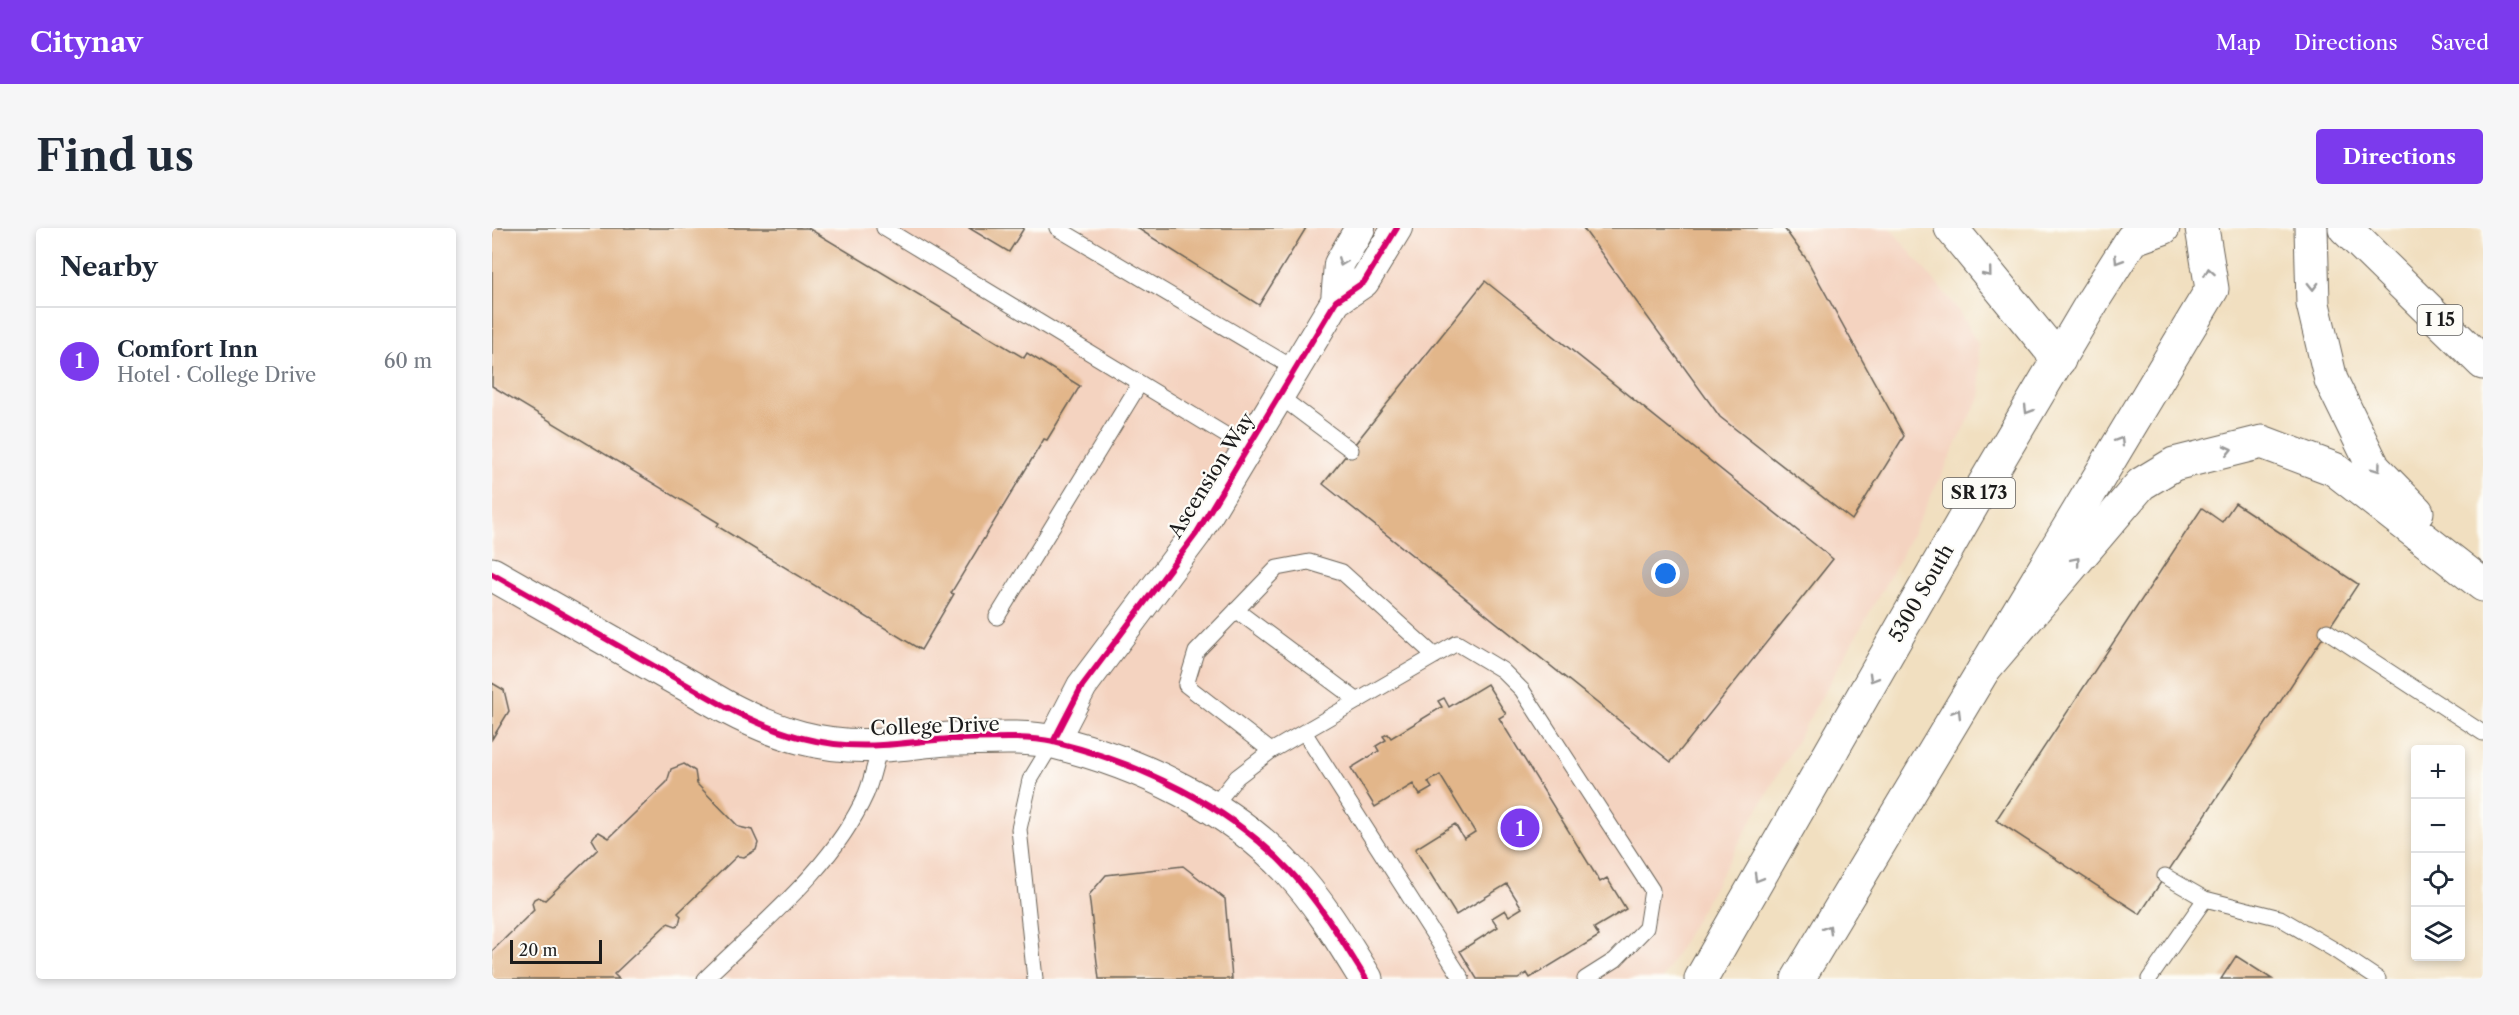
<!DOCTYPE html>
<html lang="en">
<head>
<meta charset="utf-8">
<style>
  :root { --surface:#fff; --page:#f6f6f7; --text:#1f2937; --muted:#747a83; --line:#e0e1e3; --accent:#7c3aed }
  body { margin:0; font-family:"Libre Caslon Text",serif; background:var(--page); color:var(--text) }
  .controls { position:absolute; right:18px; bottom:18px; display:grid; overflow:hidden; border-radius:6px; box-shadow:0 3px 9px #0003 }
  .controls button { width:54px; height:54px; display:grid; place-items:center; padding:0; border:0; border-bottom:2px solid var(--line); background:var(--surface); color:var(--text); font:30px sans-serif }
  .scale { position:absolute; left:18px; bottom:15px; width:92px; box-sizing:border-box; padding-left:6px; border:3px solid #1c1c1c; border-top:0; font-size:16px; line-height:21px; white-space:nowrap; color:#1c1c1c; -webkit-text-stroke:4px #fdfcf7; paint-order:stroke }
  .you { position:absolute; left:1174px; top:346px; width:21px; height:21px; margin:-15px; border:4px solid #fff; border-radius:50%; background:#1a73e8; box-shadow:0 0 0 9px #1a73e833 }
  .badge { display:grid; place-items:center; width:39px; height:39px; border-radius:50%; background:var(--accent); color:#fff; font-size:20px; font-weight:700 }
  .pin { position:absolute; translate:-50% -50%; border:3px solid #fff; box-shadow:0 2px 6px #0006 }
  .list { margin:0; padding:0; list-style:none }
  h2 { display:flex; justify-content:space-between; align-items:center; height:78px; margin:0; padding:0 24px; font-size:26px }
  h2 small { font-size:20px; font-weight:400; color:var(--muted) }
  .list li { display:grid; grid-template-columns:39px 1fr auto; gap:18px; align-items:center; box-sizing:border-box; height:108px; padding:0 24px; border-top:2px solid var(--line) }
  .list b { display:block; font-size:22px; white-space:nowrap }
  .list p { margin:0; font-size:20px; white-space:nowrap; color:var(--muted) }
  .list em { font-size:20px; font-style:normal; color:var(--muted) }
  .icon { flex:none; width:33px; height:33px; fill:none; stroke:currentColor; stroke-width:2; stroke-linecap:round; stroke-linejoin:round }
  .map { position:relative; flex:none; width:1991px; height:751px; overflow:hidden; border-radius:6px }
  header { display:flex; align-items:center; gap:36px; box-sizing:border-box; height:84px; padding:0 30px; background:var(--accent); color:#fff }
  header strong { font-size:28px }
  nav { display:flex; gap:33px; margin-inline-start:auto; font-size:21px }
  .intro { display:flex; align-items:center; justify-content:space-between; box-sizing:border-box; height:144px; padding:0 36px }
  h1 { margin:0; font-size:42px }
  .button { padding:15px 27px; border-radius:6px; background:var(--accent); color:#fff; font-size:21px; font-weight:700 }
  main { display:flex; gap:36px; padding:0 36px }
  aside { flex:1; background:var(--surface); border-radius:6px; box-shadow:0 3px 9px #0003 }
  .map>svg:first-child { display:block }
  .built { fill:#f4d3c0 }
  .building { fill:#e2b68a }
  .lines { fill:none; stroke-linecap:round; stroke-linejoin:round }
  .lane-casing { stroke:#676055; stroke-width:17 }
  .street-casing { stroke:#676055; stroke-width:32 }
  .secondary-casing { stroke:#676055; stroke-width:35 }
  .primary-casing { stroke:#676055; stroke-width:35 }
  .highway-casing { stroke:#676055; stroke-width:35 }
  .lane { stroke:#fff; stroke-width:15 }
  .street { stroke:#fff; stroke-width:30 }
  .secondary { stroke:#fff; stroke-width:33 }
  .primary { stroke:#fff; stroke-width:33 }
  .highway { stroke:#fff; stroke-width:33 }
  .cycleway-casing { stroke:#fdfcf7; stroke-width:10 }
  .cycleway { stroke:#d6006c; stroke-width:6 }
  .oneway { stroke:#999 }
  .labels { text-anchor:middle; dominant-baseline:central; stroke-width:4.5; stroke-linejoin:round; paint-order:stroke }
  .shield { fill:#fdfcf7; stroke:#605f5e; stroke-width:1.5 }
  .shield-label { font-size:18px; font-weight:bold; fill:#1c1c1c }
  .street-label { font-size:20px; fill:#1c1c1c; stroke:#fdfcf7 }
</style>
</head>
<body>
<header>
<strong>Citynav</strong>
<nav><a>Map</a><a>Directions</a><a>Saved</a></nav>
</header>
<div class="intro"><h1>Find us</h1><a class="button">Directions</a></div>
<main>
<aside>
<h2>Nearby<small></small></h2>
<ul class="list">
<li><span class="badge">1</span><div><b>Comfort Inn</b><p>Hotel · College Drive</p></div><em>60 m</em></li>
</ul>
</aside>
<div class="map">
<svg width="1991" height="751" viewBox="0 0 1991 751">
  <rect width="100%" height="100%" fill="#fdfcf7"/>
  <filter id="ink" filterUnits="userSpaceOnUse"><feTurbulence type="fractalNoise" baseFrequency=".0167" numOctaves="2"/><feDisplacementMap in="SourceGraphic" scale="12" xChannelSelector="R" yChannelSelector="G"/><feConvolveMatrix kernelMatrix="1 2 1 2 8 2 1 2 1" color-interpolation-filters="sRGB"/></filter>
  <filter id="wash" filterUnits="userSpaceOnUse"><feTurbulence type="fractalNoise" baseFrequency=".008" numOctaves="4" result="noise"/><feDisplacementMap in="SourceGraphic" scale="24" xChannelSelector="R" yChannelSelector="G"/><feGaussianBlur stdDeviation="1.35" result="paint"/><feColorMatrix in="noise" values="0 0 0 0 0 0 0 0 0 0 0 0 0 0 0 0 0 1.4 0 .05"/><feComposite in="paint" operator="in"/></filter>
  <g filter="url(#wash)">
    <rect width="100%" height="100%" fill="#f1dfc0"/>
    <path class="built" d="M 0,0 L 1398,0 L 1464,79 L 1486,116 L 1489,167 L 1407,332 L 1170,751 L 0,751 Z"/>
    <g id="blocks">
      <path class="building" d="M 0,0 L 316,0 L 532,130 L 535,125 L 588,158 L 555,212 L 552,211 L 459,365 L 462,366 L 429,422 L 225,298 L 227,295 L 0,158 Z
        M 477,0 L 532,0 L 517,24 Z
        M 645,0 L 814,0 L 767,77 Z
        M 1091,0 L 1292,0 L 1315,32 L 1412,208 L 1360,292 L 1228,189 Z
        M 993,53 L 1341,331 L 1179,534 L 831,256 Z
        M 1743,275 L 1866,356 L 1648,686 L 1504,592 L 1710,280 L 1730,294 Z
        M 0,455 L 12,462 L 17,483 L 0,511 Z
        M 995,456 L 1014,486 L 1007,490 L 1108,654 L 1115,650 L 1134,681 L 1102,700 L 1107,708 L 1038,750 L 1035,745 L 1026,751 L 985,751 L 968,723 L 1006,699 L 1000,690 L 1013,682 L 1017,688 L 1030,680 L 1015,656 L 964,687 L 923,621 L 963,596 L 972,611 L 983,604 L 948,547 L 936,554 L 940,560 L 928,567 L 921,556 L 883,579 L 859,540 L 887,523 L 884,518 L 894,512 L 891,508 L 896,506 L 899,510 L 950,479 L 946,473 L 952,470 L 957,479 Z
        M 192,536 L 203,543 L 205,556 L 247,599 L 260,602 L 266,615 L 264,622 L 252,629 L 245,628 L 186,685 L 189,688 L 187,696 L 184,698 L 176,695 L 122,746 L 127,751 L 0,751 L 0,723 L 42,682 L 40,675 L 42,671 L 46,669 L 53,672 L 106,621 L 100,611 L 103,607 L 107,604 L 117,610 L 175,554 L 179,541 Z
        M 691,638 L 733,671 L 740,751 L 607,751 L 597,667 L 614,647 Z
        M 1744,728 L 1780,751 L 1729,751 Z"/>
    </g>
  </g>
  <g filter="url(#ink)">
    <use href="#blocks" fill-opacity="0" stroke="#676055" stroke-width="1.5"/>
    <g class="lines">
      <g class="lane-casing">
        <path id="lane" d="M 392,0 L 755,220
          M 565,0 L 803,141
          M 787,168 L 859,222
          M 744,382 L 866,473
          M 505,389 L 648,155
          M 1835,403 L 1991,505
          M 812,504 L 970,751
          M 779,523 L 694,457 L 704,424 L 785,340 L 817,334 L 850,344 L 943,428
          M 721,579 L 745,549 L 779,523 L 965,415 L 1010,442 L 1030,462 L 1160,662 L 1154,700 L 1123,732 L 1093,751
          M 1673,648 L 1713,671
          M 213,751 C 270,695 341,640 374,566 C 380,551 384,533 388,517
          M 543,751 L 527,601 L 538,552 L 561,514
          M 1657,751 L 1713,671 L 1788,690 L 1841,721 L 1886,751"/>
      </g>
      <g class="street-casing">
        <path id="street" d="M 844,73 L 847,36 L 868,0
          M 561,514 L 590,458 L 704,306 L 844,73 L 872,54 L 905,0"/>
      </g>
      <g class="secondary-casing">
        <path id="secondary" d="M 0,346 L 234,479 C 285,506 331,521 390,517 C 413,516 435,512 458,511 C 491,511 530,507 562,514 C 648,535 738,578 798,643 C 828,675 851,714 874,751"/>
      </g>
      <g class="primary-casing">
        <path id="primary" d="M 1209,751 L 1487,265 L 1602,71 L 1640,11 L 1671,0
          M 1306,751 L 1720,61 L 1710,0"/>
      </g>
      <g class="highway-casing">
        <path id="highway" d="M 1459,0 L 1567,132
          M 1819,0 L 1821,76 L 1839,152 L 1882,240 L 1925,284
          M 1853,0 L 1991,135
          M 1492,441 L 1649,256 L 1682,236 L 1770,214 L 1842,241 L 1991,357"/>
      </g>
      <use href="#lane" class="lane"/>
      <use href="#street" class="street"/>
      <use href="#secondary" class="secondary"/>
      <use href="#primary" class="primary"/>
      <use href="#highway" class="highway"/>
      <g class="cycleway-casing">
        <path id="cycleway" d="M 0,346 L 234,479 C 285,506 331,521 390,517 C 413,516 435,512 458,511 C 491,511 530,507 562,514 C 648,535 738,578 798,643 C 828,675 851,714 874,751
          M 561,514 L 590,458 L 704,306 L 844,73 L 872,54 L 905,0"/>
      </g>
      <use href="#cycleway" class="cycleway"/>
    </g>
    <defs><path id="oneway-chevron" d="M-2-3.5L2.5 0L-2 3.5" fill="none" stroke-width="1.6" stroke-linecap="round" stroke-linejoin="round" transform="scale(1.5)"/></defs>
    <g class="oneway">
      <use href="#oneway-chevron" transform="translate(1626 32) rotate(122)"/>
      <use href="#oneway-chevron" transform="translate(850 34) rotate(111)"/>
      <use href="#oneway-chevron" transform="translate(1717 44) rotate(-99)"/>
      <use href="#oneway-chevron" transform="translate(1496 45) rotate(51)"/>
      <use href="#oneway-chevron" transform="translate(1821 58) rotate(89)"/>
      <use href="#oneway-chevron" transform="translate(1536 182) rotate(121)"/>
      <use href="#oneway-chevron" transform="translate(1628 213) rotate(-59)"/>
      <use href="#oneway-chevron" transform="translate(1736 222) rotate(-13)"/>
      <use href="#oneway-chevron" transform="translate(1885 240) rotate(54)"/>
      <use href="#oneway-chevron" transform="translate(1584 333) rotate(-50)"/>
      <use href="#oneway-chevron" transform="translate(1381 450) rotate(120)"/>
      <use href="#oneway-chevron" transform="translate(1465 485) rotate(-59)"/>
      <use href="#oneway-chevron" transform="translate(1266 650) rotate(120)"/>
      <use href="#oneway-chevron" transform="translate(1336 701) rotate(-59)"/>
    </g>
  </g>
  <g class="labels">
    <g class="shield">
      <rect x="1925.5" y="77" width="45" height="30" rx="4.5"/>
      <rect x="1451" y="250" width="72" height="30" rx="4.5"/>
    </g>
    <g class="shield-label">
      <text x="1948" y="92">I 15</text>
      <text x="1487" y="265">SR 173</text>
    </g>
    <g class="street-label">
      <text transform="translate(719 247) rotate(-58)">Ascension Way</text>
      <text transform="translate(1429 365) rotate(-60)">5300 South</text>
      <text transform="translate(443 498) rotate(-2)">College Drive</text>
    </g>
  </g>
</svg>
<div class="controls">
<button>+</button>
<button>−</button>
<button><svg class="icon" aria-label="locate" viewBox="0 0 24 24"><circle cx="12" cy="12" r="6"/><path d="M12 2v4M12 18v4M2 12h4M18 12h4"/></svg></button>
<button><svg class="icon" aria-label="layers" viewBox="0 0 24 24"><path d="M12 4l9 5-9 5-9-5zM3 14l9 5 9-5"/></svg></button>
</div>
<div class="scale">20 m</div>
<div class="you"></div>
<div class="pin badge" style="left:1028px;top:600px">1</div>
</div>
</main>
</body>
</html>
